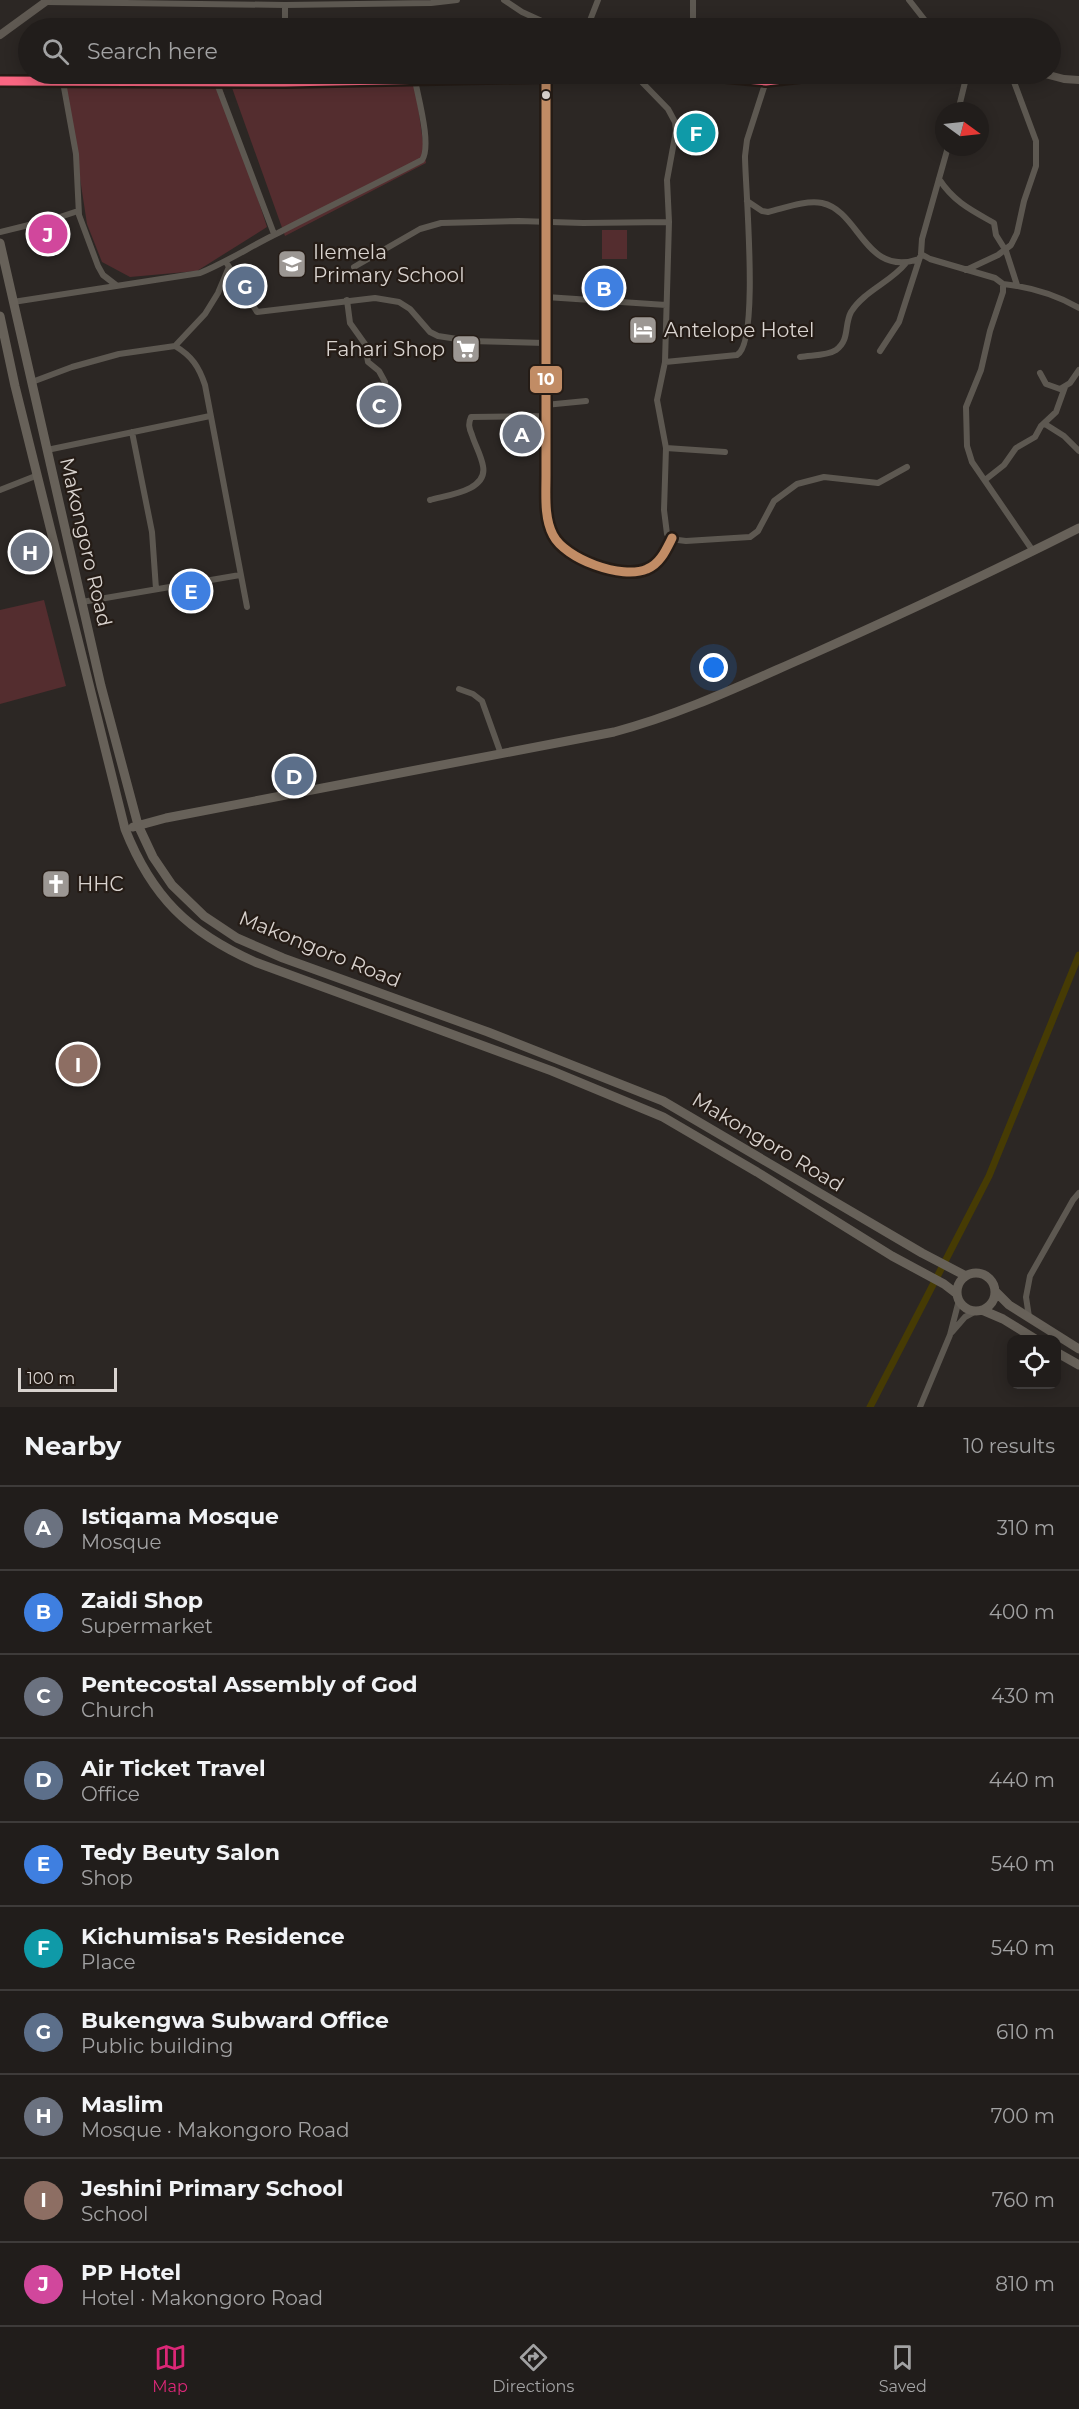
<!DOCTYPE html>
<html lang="en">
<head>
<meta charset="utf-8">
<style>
  :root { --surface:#211d1b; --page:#292624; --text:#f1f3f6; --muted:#a2a2a3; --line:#3e3b3a; --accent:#db2777 }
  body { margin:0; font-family:Montserrat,sans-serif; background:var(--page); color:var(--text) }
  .controls { position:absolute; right:18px; bottom:18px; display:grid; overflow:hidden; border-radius:12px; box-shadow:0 3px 15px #0003 }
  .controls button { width:54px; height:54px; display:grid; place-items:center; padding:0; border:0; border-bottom:2px solid var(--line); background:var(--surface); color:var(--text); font:30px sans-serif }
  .compass { position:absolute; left:935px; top:102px; width:54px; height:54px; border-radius:50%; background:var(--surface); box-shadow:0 3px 15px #0003; rotate:105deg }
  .scale { position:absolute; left:18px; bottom:15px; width:99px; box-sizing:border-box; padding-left:6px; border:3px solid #d9d3cf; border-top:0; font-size:16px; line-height:21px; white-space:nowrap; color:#d9d3cf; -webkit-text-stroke:4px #251c16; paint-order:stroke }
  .you { position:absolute; left:714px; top:668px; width:21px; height:21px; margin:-15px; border:4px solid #fff; border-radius:50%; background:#1a73e8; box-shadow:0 0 0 9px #1a73e833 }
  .badge { display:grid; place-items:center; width:39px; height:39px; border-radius:50%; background:var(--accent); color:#fff; font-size:20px; font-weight:700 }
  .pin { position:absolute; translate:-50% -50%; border:3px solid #fff; box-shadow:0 2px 6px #0006 }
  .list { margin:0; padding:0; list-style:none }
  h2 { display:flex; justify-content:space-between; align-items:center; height:78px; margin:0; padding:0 24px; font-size:26px }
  h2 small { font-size:20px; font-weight:400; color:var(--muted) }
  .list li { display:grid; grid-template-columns:39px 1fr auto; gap:18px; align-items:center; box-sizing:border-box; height:84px; padding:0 24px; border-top:2px solid var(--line) }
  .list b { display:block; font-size:22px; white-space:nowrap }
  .list p { margin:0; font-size:20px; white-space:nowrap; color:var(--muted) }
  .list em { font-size:20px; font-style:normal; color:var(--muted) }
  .icon { flex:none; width:33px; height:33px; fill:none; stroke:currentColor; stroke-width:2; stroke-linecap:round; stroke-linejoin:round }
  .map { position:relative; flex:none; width:1079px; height:1407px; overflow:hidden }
  .search { position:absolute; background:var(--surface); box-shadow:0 3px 15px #0003; left:18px; right:18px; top:18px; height:66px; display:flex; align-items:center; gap:15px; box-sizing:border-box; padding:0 21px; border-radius:33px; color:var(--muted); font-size:22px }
  .sheet { height:918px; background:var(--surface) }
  nav { display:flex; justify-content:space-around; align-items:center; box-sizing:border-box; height:84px; border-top:2px solid var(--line); background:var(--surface); font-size:16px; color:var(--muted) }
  nav a { display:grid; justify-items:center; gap:3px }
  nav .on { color:var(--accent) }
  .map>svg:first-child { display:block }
  .green { fill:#542d2f }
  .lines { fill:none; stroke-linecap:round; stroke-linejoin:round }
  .canal { stroke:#463b04; stroke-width:7 }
  .street { stroke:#5d5851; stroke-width:6 }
  .secondary { stroke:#5f5952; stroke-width:8 }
  .primary { stroke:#676159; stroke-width:9 }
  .bus-1-casing { stroke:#251c16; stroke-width:14 }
  .bus-2-casing { stroke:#251c16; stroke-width:14 }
  .bus-1 { stroke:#c18c65; stroke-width:9 }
  .bus-2 { stroke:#fa6682; stroke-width:9 }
  .bus-dot { fill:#d9d3cf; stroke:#251c16; stroke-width:2 }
  .labels { text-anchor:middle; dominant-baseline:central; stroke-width:4.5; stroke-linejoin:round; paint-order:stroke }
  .poi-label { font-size:20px; fill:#d9d3cf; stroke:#251c16; text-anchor:start }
  .street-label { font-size:20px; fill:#d9d3cf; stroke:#251c16 }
  .line-badge { stroke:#251c16; stroke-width:2 }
  .badge-label { font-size:16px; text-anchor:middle; font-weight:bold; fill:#fff }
</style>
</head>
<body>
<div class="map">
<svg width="1079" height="1407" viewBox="0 0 1079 1407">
  <rect width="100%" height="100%" fill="#2c2724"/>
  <path class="green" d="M 220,82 L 267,227 L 197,271 L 130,277 L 102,262 L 87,224 L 66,87 Z
    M 231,85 L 415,85 L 426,163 L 285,236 Z
    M 602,230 L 627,230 L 627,259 L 602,259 Z
    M 44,600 L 66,686 L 0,704 L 0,610 Z"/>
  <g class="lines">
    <path class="canal" d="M 870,1407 L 989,1176 L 1079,955"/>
    <path class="street" d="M 504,0 L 522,12 L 557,28
      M 693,0 L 693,28
      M 909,0 L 931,28
      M 46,2 L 285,5 L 431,3 L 457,0
      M 285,5 L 285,28
      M 587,28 L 598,0
      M 635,75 L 668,109 L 675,122 L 676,131 L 667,180 L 669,222 L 665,362 L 657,400 L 666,448 L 664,510 L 667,534 L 678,540 L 686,541 L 750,537 L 758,531 L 774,501 L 797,484 L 824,477 L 878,483 L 907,467
      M 546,76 L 546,476 C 546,495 544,518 553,535 C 565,559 622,580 647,569 C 660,564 666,550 672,538
      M 216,81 L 274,234
      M 63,82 L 76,154 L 79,215 L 98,266 L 103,275 L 116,285
      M 958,111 L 967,74
      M 948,147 L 922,239 L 921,254 L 930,259 L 995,278 L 1003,284 L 1003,292 L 990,331 L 981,370 L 966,407 L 967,446 L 972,462 L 1033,551
      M 939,179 C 954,202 971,210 994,223 L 996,235 L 1006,251 L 1017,285
      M 747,201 L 762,211 L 768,212 C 785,208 805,200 822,203 C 860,211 865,278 919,259
      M 0,232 L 57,218 L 78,211
      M 226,262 L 257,312 L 375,298 L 399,302 L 410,309 L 430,332 L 438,336 L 470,341 L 545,343
      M 354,267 L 420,229 L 441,223 L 519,221 L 583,223 L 669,222
      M 966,270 L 998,255 L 1011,245 L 1017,233 L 1024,201 L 1036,166 L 1036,141 L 1011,74
      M 1003,284 C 1030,287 1055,294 1079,308
      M 546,297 L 666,305
      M 347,300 L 350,323 L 365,344 L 368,362 L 379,371 L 385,382
      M 13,302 L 200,273 C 227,262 251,246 278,233 C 326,208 374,185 422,160 C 432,146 418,97 415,80
      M 175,346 C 192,356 199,367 205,385 L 247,607
      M 880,351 L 899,322 L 920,257
      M 800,357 C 811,355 827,356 836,350 C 850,340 844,325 851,312 C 864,291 891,282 906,263
      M 665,362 L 737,355 C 760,343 745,186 745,156 L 747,140 L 766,81
      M 1040,373 L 1046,384 L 1060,389 L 1070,383 L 1079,370
      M 32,382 L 72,367 L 119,354 L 175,346 L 205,314 L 218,293 L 229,267
      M 545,405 L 586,401
      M 1045,424 L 1064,436 L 1079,451
      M 132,432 L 152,532 L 156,589
      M 666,448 L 725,452
      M 47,450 L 210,416
      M 985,480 L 1004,465 L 1016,448 L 1035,437 L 1041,426 L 1056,412 L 1065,387
      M 0,490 L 38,475
      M 430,500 C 447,495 488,491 483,466 C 481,455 475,445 472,435 C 469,428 468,424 471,417 L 545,416
      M 82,602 L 240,575
      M 459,689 L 473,694 L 482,701 L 501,754
      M 1029,1317 L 1026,1297 L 1030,1276 L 1073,1200 L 1079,1193
      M 952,1332 L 965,1317 L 976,1311
      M 920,1407 L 950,1335 L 959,1300"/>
    <path class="secondary" d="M 0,35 L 48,0
      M 1045,74 L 1064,79 L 1079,80
      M 0,81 L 285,82 L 694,74 L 766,81 L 826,74"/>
    <path class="primary" d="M 0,243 L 101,686 L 138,825 L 153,857 L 172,885 L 204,916 L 237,938 L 283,958 L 488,1032 L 663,1101 L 922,1253 L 966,1276
      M 0,316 L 15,386 L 125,829 C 152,897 188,932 255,962 L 552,1071 L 663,1117 L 757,1172 L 892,1256 L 944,1284 L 957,1294
      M 133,827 L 166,818 L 614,732 C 682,714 744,684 808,656 C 900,615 990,573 1079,528
      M957 1292a19 19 0 1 1 38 0a19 19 0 1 1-38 0Z
      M 995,1291 L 1009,1305 L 1079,1349
      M 982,1310 L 1003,1319 L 1037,1340
      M 1056,1352 L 1079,1365"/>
    <g class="bus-1-casing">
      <path id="bus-1" d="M 546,76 L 546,476 C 546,495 544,518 553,535 C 565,559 622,580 647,569 C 660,564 666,550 672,538"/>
    </g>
    <g class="bus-2-casing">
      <path id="bus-2" d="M 0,81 L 285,82 L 694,74 L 766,81 L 826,74"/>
    </g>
    <use href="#bus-1" class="bus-1"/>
    <use href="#bus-2" class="bus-2"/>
  </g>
  <defs>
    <g id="school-square" transform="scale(1.5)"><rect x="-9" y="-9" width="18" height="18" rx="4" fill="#9c9793" stroke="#251c16"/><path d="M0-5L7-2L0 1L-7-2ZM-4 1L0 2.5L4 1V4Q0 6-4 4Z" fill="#fff"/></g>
    <g id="hotel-square" transform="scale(1.5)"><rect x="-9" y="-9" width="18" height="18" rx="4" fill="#9c9793" stroke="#251c16"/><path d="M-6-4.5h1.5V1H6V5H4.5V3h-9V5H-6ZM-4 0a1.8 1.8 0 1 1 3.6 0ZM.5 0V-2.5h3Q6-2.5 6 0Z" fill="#fff"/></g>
    <g id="supermarket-square" transform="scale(1.5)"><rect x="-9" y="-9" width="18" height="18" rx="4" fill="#9c9793" stroke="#251c16"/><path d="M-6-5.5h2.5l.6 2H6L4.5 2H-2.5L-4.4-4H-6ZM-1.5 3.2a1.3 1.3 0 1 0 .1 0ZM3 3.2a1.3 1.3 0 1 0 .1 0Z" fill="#fff"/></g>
    <g id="church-square" transform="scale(1.5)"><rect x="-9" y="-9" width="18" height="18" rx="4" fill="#9c9793" stroke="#251c16"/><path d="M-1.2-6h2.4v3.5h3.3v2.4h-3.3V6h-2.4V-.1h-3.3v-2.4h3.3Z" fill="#fff"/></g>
  </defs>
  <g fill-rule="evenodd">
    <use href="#school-square" x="292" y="264"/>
    <use href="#hotel-square" x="643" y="330"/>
    <use href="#supermarket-square" x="466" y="349"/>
    <use href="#church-square" x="56" y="884"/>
  </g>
  <circle class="bus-dot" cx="546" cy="95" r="5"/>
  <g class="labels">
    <g class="poi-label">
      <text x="313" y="252">Ilemela<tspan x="313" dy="23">Primary School</tspan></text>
      <text x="664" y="330">Antelope Hotel</text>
      <text x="445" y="349" text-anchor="end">Fahari Shop</text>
      <text x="77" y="884">HHC</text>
    </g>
    <g class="street-label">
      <text transform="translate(86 542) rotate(77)">Makongoro Road</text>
      <text transform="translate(320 949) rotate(22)">Makongoro Road</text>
      <text transform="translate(768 1142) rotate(31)">Makongoro Road</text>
    </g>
  </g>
  <rect class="line-badge" x="529" y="365" width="34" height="29" rx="6" fill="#c18c65"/>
  <g class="badge-label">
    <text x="546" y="385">10</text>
  </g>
</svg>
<div class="controls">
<button><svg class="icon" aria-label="locate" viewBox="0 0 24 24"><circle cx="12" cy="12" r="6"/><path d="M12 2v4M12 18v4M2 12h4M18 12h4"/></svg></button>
</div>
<svg class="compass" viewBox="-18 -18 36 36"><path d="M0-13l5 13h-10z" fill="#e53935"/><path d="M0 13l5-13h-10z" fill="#a2a2a3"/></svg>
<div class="scale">100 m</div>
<div class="you"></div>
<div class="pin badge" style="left:522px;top:434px;background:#6b7280">A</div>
<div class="pin badge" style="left:604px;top:288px;background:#3f7fe0">B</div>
<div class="pin badge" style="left:379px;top:405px;background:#6b7280">C</div>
<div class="pin badge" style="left:294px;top:776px;background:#5c6f8a">D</div>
<div class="pin badge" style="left:191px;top:591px;background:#3f7fe0">E</div>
<div class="pin badge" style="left:696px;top:133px;background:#0f9aa8">F</div>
<div class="pin badge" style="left:245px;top:286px;background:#5c6f8a">G</div>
<div class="pin badge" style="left:30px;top:552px;background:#6b7280">H</div>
<div class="pin badge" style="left:78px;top:1064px;background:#8d6e63">I</div>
<div class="pin badge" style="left:48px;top:234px;background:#d1479c">J</div>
<div class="search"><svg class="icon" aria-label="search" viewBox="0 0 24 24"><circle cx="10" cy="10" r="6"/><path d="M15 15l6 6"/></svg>Search here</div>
</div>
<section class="sheet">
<h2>Nearby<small>10 results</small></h2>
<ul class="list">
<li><span class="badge" style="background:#6b7280">A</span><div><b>Istiqama Mosque</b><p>Mosque</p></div><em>310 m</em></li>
<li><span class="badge" style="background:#3f7fe0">B</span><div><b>Zaidi Shop</b><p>Supermarket</p></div><em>400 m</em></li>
<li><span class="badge" style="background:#6b7280">C</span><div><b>Pentecostal Assembly of God</b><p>Church</p></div><em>430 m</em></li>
<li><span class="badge" style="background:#5c6f8a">D</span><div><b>Air Ticket Travel</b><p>Office</p></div><em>440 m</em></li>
<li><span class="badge" style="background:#3f7fe0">E</span><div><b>Tedy Beuty Salon</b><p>Shop</p></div><em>540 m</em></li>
<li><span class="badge" style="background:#0f9aa8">F</span><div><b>Kichumisa's Residence</b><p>Place</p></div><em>540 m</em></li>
<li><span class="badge" style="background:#5c6f8a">G</span><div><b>Bukengwa Subward Office</b><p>Public building</p></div><em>610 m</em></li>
<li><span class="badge" style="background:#6b7280">H</span><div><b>Maslim</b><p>Mosque · Makongoro Road</p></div><em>700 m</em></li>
<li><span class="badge" style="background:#8d6e63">I</span><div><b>Jeshini Primary School</b><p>School</p></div><em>760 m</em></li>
<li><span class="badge" style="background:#d1479c">J</span><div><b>PP Hotel</b><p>Hotel · Makongoro Road</p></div><em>810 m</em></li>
</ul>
</section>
<nav>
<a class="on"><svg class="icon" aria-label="map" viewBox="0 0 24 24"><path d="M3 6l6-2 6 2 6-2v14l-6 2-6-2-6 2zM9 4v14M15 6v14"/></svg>Map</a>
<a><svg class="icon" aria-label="directions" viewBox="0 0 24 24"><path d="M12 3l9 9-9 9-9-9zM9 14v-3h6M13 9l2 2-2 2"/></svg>Directions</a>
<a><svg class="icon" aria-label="saved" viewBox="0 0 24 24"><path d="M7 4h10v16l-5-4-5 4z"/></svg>Saved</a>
</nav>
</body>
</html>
